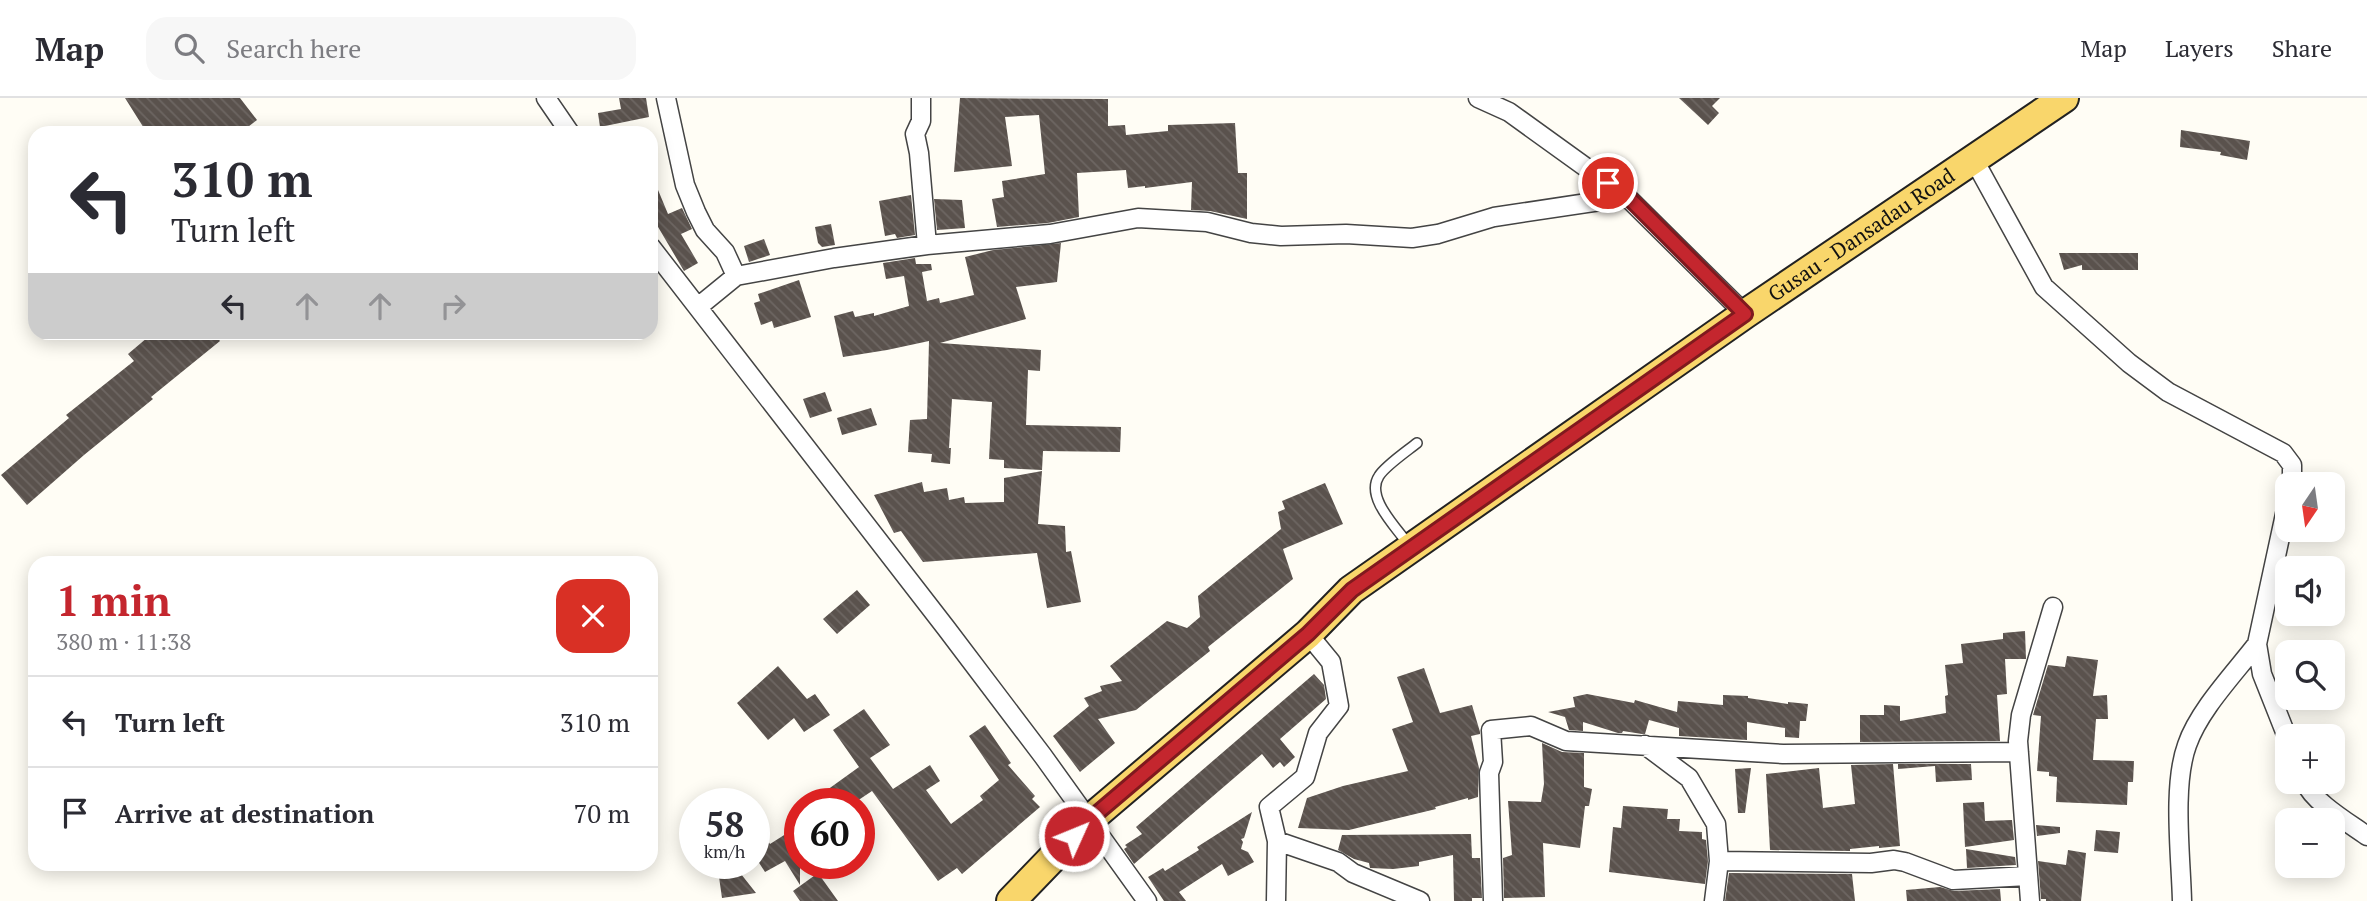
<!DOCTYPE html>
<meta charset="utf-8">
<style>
body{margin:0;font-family:"PT Serif",serif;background:#f7f7f7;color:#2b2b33;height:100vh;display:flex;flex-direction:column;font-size:26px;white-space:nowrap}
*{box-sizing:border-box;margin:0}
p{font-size:23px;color:#7c7c81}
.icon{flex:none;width:38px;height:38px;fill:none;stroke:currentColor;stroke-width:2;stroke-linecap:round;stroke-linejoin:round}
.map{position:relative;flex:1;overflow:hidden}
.sheet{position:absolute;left:28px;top:458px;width:630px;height:315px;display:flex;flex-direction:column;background:#fff;border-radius:21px;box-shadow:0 4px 18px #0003}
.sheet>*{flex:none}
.guide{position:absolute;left:28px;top:28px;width:630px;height:214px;border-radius:21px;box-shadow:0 4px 18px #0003;background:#fff;color:#2b2b33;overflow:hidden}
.needle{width:46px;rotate:193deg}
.tools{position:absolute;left:2275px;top:374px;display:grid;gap:14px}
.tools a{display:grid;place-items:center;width:70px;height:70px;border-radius:14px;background:#fff;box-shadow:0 4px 18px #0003;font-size:35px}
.speed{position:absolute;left:679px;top:690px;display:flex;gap:14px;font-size:35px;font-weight:700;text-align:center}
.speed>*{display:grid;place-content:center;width:91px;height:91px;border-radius:50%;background:#fff;box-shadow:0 4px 18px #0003;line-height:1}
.speed small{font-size:18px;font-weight:400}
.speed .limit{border:10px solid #d22;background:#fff;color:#111}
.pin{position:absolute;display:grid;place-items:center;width:60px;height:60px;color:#fff;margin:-30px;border:4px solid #fff;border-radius:50%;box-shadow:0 2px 7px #0007}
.me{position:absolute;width:77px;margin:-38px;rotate:46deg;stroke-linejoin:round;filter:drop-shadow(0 0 5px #0008)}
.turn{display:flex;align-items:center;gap:24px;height:147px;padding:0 28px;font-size:32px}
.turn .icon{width:91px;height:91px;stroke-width:2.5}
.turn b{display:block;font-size:49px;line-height:60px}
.lanes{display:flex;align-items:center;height:66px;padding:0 28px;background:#0003;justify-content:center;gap:35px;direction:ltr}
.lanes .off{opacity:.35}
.round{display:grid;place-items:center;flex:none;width:74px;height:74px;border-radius:21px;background:#f7f7f7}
.overview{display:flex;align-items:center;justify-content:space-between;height:119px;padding:0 28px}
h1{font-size:42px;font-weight:700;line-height:52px;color:#c4262e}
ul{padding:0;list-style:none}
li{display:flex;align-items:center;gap:21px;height:91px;padding:0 28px;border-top:2px solid #e1e1e2}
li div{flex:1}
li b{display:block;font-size:26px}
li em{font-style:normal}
header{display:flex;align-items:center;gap:42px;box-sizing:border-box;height:98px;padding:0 35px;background:#fff;border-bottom:2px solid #e1e1e2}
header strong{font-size:33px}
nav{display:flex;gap:38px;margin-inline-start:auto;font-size:24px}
.search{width:490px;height:63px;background:#f7f7f7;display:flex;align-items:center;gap:18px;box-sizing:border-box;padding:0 24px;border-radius:21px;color:#7c7c81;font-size:26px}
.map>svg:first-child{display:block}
.building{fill:url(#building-back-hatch)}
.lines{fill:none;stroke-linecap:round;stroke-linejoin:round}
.service-casing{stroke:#444;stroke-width:12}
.minor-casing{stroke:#444;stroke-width:21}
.primary-casing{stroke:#222;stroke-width:32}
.service{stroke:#fff;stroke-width:9}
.minor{stroke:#fff;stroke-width:18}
.primary{stroke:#f9d66b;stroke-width:28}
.route-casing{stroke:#7f191e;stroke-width:18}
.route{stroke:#c4262e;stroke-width:12}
.labels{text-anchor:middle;stroke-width:7;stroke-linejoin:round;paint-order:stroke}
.street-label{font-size:21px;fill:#111;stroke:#fff}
</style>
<header>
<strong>Map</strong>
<div class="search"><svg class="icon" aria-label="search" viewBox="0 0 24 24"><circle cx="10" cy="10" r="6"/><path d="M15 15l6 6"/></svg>Search here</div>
<nav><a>Map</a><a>Layers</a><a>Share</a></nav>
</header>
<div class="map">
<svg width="2367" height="803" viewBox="0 0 2367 803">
<defs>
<pattern id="building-back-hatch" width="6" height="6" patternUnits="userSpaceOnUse" patternTransform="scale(1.75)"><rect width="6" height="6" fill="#5a524d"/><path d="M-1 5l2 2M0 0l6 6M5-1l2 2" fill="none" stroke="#6d6662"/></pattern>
</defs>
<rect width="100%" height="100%" fill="#fffdf5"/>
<path class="building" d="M125 0H240L257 22 240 35H147Z
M619 0H646L649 19 600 29 598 15 621 11Z
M960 0 1108 1V28L1125 27 1126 37 1168 33V27L1235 25 1238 75H1247V121L1210 113 1191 112 1192 84 1145 90V88L1128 90 1126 72 1077 75 1079 119 1048 125 997 129 992 101 1004 99 1002 83 1045 76 1039 17 1005 19 1012 68 954 74Z
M1679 0H1720L1712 8 1719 15 1708 27Z
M2181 32 2250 43 2247 62 2220 57 2221 54 2180 49Z
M651 75 668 116 682 110 692 131 681 136 698 165 684 173 651 117Z
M911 97 915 137 897 140 895 136 885 138 879 103Z
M934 101 962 102 965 130 937 132Z
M831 126 835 147 822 149 818 145 815 129Z
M764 141 770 157 749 164 744 148Z
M1061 145 1057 184 1016 189 1026 221 940 245 1041 252 1040 273 1028 272 1026 327 1121 329 1120 354 1043 353 1042 372 1004 370V362L989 361 992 304 952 301 949 350H951L950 366 931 364 932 356 908 354 910 322 927 321 929 243 887 252 843 259 834 218 853 213 855 219 874 215V218L909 208 904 178 886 181 883 165 915 160 916 166H931L932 172 922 174 927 203 939 200 940 205 974 197 965 159 993 152Z
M2059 155H2138V172H2082V167L2064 172Z
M799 182 811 219 774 230 772 223 761 227 754 205 760 203 758 196Z
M154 234H213L220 243 151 299 153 301 84 357 27 407 1 377 69 320 66 317 134 263 128 256Z
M825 294 832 313 810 320 803 301Z
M871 310 877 327 842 337 837 320Z
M1042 373 1038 426 1065 428 1066 454 1071 453 1081 504 1047 510 1037 455 923 464 901 433 894 435 874 397 922 384 924 394 947 390 949 402 964 399 965 405 1004 404V380Z
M1325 385 1343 426 1283 451 1293 481 1208 549 1210 553 1136 612 1098 621 1115 645 1080 674 1053 638 1089 608 1084 600 1102 593 1100 588 1122 583 1110 568 1167 523 1187 530 1200 519 1198 498 1281 431 1278 414 1285 411 1282 403Z
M857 492 870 507 837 536 823 521Z
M2025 533 2026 561H2005L2007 596 1997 597 2000 643 1860 644V617H1884V607L1900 608V623L1946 615 1945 598 1948 597 1945 567 1963 565 1961 546 2003 541V535Z
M2067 558 2098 562 2093 598 2107 597 2108 621H2096L2093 662 2134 663 2133 684H2128L2127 707 2056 704 2057 679 2049 678V674L2037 673 2041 618 2033 617 2048 567 2065 569Z
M778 568 807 601 815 596 830 617 804 634 794 620 768 642 737 605Z
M1424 570 1440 615 1472 607 1480 634V636L1471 638 1479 670 1478 699 1468 702V700L1435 709 1436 711 1349 732 1298 730 1307 700 1343 688 1408 673 1392 631 1413 624 1397 579Z
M1314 576 1324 587 1326 601 1280 641 1295 659 1284 669 1280 664 1273 670 1262 656 1134 766 1124 751 1127 749 1125 747 1142 736 1136 729Z
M1587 596 1634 605 1635 602 1677 614 1678 603 1723 607V597L1748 598V600L1788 606V604L1808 606 1806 623H1800L1799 640 1785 639V630L1747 624V642L1679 638V630L1649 622 1645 636H1642L1623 633 1622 635H1618L1583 624V633L1569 632 1565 619 1548 614 1575 609 1573 599Z
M864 611 890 647 870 660 893 691 930 667 940 683 926 692 951 726 983 702 980 698 999 682 969 638 985 627 1011 665 1008 667 1035 698 1032 701 1040 709 962 776 957 770 938 783 872 693 854 705H809L859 669 833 632Z
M1542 645 1562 654 1584 655V689L1592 691 1589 708H1585L1580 750 1543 745 1545 799 1504 800 1503 760 1512 757 1508 703 1541 704 1544 686Z
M1893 666 1900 748 1879 750V748L1850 751V753L1770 752 1766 676 1819 670 1823 710 1855 706 1851 667Z
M1898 666H1971L1972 682 1936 684 1935 668 1898 671Z
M1751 670 1745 715H1738L1735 671Z
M1984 704 1985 723 2012 722 2014 742 1965 749 1963 705Z
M1623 708 1668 711 1667 721H1680L1679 733 1702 734V741L1706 742 1708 763 1705 786 1609 774 1613 729 1621 730Z
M1252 714 1244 740 1241 741 1243 744 1241 751 1248 754 1254 764 1228 778 1222 766 1179 794 1186 803H1164L1148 779 1163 770 1165 773 1199 752 1197 749Z
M800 727V787L785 763 765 774 754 757V752L768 743 770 746Z
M2036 727 2060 729V735L2037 738Z
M2096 732 2120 734 2118 755 2094 753Z
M1471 736 1472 760H1480L1482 800H1472V803H1454L1453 757 1419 764V768L1393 771 1370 770 1369 765 1354 761 1338 752 1342 737Z
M1966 751 2015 759 2016 767 1967 770Z
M2068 752 2086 755 2081 803H2046V801H2041L2038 763 2066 767Z
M818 775 838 803H800L793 793Z
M1729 775 1852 776 1855 803H1725Z
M741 776 756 795 722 800 719 779Z
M1940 789 1954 793 2000 791 2001 803H1907L1906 792Z"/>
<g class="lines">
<defs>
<path id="service" d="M1408 446C1396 429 1365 399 1379 378 1385 368 1407 353 1417 345"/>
<path id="minor" d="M546 0 570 35
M666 0 685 87 696 114 705 132 725 154 736 178
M921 0V23L915 36 919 55 927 147
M1478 0 1509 14 1627 99 1745 216
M1973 60 2044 189 2129 265 2168 294 2283 355 2292 367V387
M651 149 946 530 1043 658 1147 803
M698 209 736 178 834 160 927 147 1050 136 1138 120 1207 124 1251 135 1281 138 1346 136 1412 140 1438 136 1494 119 1627 99
M2287 407 2257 546 2262 576 2287 639
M1645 647 1689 680 1716 726 1719 763 1714 803
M2305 684C2313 704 2349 725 2367 738
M1277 743 1338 764 1353 775 1420 803
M1719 763 1871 765 1894 762 1905 764 1953 782 2028 778
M1276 803 1277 743 1269 709 1305 679 1318 635 1339 608 1331 564 1308 536
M1493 803 1489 675 1493 664 1491 632 1531 628 1566 643 1783 656 2019 654
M2030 803 2018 643 2021 617 2053 509
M2182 803C2181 759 2172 688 2187 647 2199 612 2234 576 2257 546"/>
<g id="primary">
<path id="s1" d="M1011 803 1089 722 1308 536 1351 492 1745 216 2064 0"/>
</g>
</defs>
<use href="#service" class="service-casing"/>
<use href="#minor" class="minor-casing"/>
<use href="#primary" class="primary-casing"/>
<use href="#service" class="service"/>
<use href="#minor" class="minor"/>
<use href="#primary" class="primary"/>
</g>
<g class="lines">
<defs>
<path id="route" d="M1074 738 1089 722 1308 536 1352 492 1745 216 1628 99 1608 85"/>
</defs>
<use href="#route" class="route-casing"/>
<use href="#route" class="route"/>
</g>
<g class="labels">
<g class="street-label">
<text dy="7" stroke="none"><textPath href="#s1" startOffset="1083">Gusau - Dansadau Road</textPath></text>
</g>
</g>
</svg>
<div class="tools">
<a><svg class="needle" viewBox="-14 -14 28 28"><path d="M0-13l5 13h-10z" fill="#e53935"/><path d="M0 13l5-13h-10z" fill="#7c7c81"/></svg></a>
<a><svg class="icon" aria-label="sound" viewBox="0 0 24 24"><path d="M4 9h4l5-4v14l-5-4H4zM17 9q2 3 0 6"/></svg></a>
<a><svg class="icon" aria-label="search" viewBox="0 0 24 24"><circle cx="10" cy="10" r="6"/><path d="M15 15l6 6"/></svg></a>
<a>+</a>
<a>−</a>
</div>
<div class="speed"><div>58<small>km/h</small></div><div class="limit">60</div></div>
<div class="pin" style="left:1608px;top:85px;background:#d93025"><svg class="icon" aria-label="arrive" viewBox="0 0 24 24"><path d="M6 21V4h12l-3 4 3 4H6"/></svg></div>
<svg class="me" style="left:1074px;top:738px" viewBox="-20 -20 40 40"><circle r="17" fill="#c4262e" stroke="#fff" stroke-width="3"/><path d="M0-11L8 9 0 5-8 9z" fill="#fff"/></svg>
<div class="guide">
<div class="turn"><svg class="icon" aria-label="left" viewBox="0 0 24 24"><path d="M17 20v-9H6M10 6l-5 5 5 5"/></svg><div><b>310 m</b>Turn left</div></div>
<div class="lanes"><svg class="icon" aria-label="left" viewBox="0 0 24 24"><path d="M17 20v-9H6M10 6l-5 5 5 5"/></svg><svg class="icon off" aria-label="ahead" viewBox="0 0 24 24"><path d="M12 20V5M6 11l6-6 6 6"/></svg><svg class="icon off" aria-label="ahead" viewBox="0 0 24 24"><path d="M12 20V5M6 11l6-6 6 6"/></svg><svg class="icon off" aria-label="right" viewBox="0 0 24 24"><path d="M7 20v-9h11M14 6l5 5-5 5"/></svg></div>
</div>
<section class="sheet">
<div class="overview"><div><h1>1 min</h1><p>380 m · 11:38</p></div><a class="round" style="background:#d93025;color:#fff"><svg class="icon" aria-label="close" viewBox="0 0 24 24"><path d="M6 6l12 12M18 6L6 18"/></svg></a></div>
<ul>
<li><svg class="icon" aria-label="left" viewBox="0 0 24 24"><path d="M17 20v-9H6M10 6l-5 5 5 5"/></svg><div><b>Turn left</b></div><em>310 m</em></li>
<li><svg class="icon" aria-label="arrive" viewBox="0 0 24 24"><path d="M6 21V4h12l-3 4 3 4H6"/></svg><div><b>Arrive at destination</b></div><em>70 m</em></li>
</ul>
</section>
</div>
